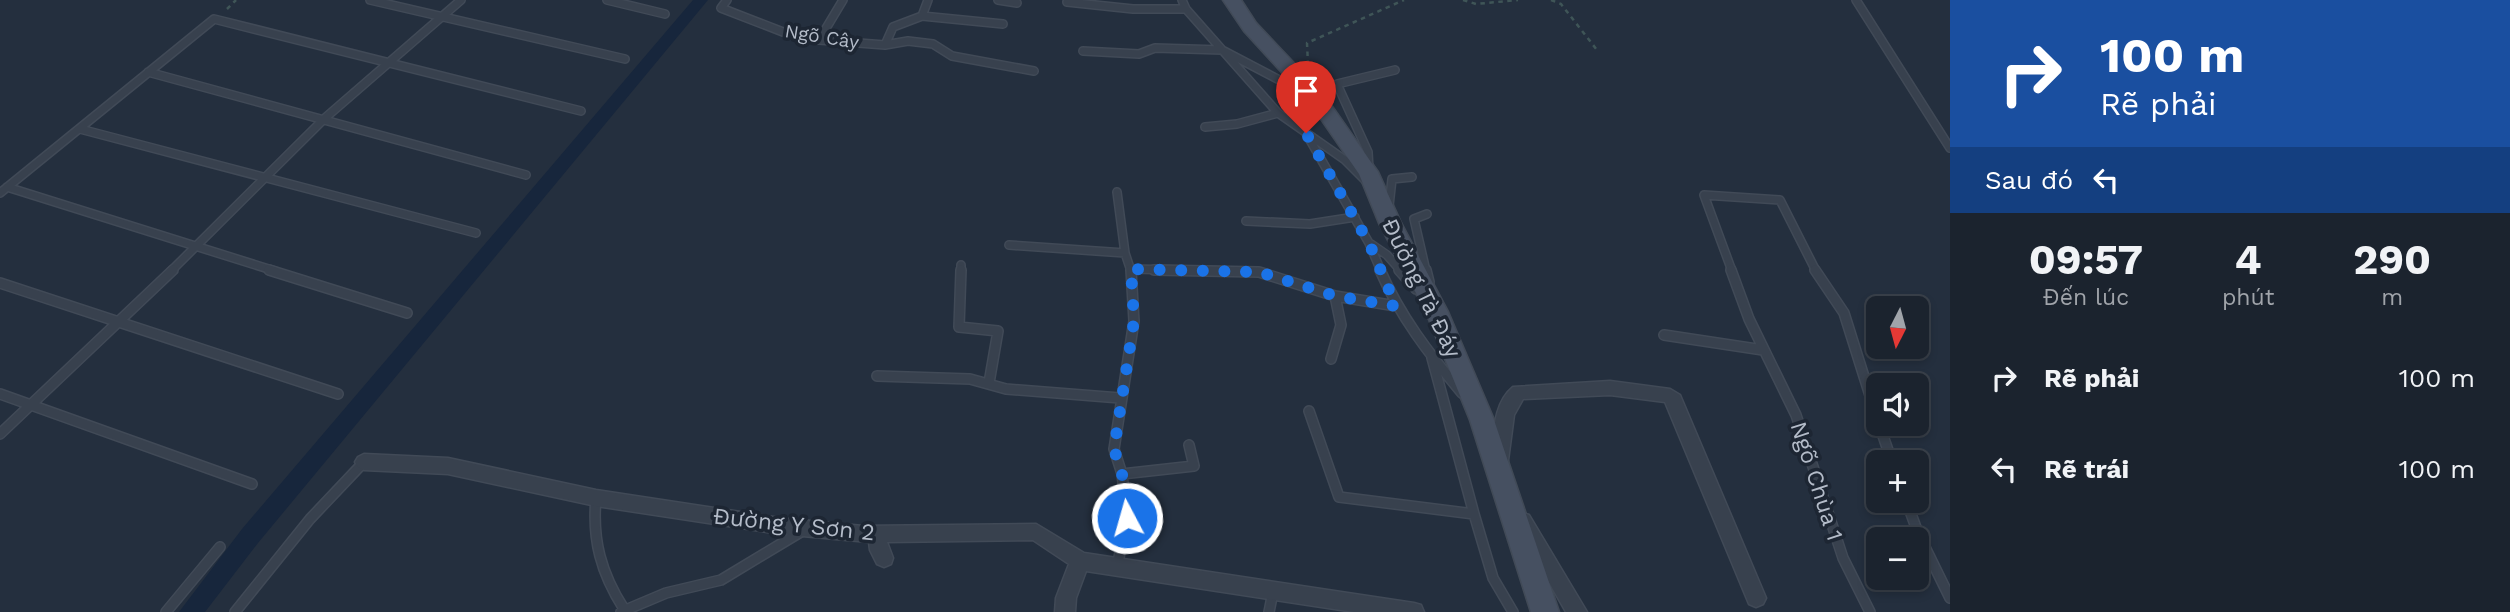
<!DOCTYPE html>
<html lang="vi">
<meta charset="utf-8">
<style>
body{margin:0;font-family:"Work Sans",sans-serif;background:#242b36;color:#f1f3f6;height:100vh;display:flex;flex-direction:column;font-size:26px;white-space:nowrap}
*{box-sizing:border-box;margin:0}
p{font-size:23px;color:#a0a4aa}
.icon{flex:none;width:38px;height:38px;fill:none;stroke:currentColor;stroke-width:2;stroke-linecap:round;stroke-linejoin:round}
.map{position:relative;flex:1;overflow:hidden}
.side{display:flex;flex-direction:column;background:#1b232e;width:560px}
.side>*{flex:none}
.top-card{background:#1a4fa0;color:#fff;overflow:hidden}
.needle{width:46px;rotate:186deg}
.buttons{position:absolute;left:1866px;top:296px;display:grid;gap:14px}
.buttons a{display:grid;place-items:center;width:63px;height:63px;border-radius:10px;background:#1b232e;box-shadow:0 4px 10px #0003,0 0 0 2px #39404a;font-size:35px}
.pin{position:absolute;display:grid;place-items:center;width:60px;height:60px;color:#fff;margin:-72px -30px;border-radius:50% 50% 50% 0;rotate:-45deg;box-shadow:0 0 7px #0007}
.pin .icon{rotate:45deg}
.me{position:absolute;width:77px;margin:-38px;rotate:354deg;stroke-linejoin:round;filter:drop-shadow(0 0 5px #0008)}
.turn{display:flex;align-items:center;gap:24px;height:147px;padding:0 35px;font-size:32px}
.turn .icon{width:91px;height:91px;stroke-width:2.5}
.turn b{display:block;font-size:49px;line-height:60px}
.then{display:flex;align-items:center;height:66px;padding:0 35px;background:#0003;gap:14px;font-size:26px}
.eta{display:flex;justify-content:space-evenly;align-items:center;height:119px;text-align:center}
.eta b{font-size:42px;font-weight:700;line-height:49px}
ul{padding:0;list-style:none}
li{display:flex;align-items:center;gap:21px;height:91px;padding:0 35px}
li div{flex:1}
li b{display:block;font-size:26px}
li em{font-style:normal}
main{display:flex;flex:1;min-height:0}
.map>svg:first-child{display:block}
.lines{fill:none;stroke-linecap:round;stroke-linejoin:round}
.canal{fill:#17263c;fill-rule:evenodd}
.lane-far1-casing{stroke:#414a57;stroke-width:10}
.lane-casing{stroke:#414a57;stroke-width:12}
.street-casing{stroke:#414a57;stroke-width:3}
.secondary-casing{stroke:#414a57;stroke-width:3}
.path{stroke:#3f5557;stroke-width:2.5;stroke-dasharray:4.5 4.5;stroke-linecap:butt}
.lane-far1{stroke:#38414e;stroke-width:7}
.lane{stroke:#38414e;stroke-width:9}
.street{fill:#38414e;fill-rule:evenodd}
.secondary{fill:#465061;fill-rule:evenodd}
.route{stroke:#1a73e8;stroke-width:12;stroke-dasharray:0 21.6}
.labels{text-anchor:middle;stroke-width:7;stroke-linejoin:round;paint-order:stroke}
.far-street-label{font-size:19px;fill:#b4bcc9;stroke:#1d2633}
.street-label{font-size:23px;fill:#b4bcc9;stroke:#1d2633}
</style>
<main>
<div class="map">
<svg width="1950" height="612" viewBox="0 0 1950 612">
<rect width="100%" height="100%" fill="#242f3e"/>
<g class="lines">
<path class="canal" d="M693 0H708L258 543 205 612H179L242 529Z"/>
<defs>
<path id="lane-far1" d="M370 0 625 59
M607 0 665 14
M727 0 721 8 783 32 819 40 885 45
M928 0 922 16 893 27 885 45 908 41 933 44 952 56 1034 71
M998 0 1017 3
M1182 0 1186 9 1278 113 1345 160 1366 181
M1856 0 1950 148
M1067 2 1133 9H1186
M922 16 1003 24
M819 40 843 0
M1083 51 1139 54 1155 48 1222 50 1308 95
M148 72 526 175
M1205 127 1237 124 1278 113
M80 129 476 233
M1306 133 1369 243 1381 271
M1369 169 1368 152 1337 84 1395 70
M7 187 275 271
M1117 192 1125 253 1131 271
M0 193 214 19 581 111
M1389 206 1392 179 1412 177
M1246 221 1310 224 1355 217
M1371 244 1387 255 1401 271
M1009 245 1125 253
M1131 269 1229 271
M171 271 325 118 461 0
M961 271V265
M1426 271 1414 219 1427 214
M1732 271 1704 195 1780 200 1816 271"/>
<path id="lane" d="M269 270 407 313
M961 270 959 327 998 331 989 383
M1154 270 1259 272 1335 296 1396 306
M1380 270C1400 316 1429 354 1462 393
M1399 270 1416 289
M1426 270 1429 282
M1731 270 1749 319 1796 415 1843 558 1870 612
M1815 270 1844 313 1878 421
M0 283 338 394
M1664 335 1763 350
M1432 358 1474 514
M1331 359 1341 325 1335 296
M877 376 970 379 1006 389 1120 398
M0 394 252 484
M1309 411 1339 497 1474 514 1493 578 1513 612
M1879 424 1892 462
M0 434 173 270
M1122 474 1194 466 1189 445
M596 498C592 540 601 573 624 609
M1906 500 1918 533 1950 598
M1117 567 1127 518 1122 474 1114 449 1134 321 1131 270
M166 612 220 547
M235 612 310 519 364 462
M621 612 666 593 721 580 804 530
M1269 612 1273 592"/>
<path id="street" d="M1610 381 1670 389 1680 395 1766 598 1763 604 1756 607 1749 604 1665 402 1610 395 1523 399 1514 415 1507 468 1504 473 1498 476 1492 473 1489 468C1495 442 1490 406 1513 387Z
M364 454 448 458 596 490 780 518 863 526 1036 524 1084 553 1414 603 1421 605 1424 612H1354L1086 571 1076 598 1075 612H1055L1056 598 1069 564 1033 540 887 542 893 558 891 564 884 567 877 564 870 550 869 542 780 534 596 506 448 474 364 470 358 467 355 462 358 457Z
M1523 513 1529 515 1587 612H1566L1514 521 1517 515Z"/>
<path id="secondary" d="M1223 0H1241L1256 23 1324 95 1378 172 1401 223 1448 312 1494 420 1559 612H1531L1470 420 1426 312 1379 223 1359 174 1310 103 1244 31Z"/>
</defs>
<use href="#lane-far1" class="lane-far1-casing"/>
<use href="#lane" class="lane-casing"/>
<use href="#street" class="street-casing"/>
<use href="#secondary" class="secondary-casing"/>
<path class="path" d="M1463 0 1476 4 1518 0
M1551 0 1561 4 1597 50
M227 9 236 0
M1308 65 1307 43 1404 0"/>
<use href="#lane-far1" class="lane-far1"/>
<use href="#lane" class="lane"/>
<use href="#street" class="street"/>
<use href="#secondary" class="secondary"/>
</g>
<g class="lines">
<path class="route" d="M1127 518 1122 474 1114 449 1134 321 1131 269 1259 272 1335 296 1396 306 1369 243 1306 133"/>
</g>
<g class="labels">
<g class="far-street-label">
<text transform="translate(822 36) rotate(9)" y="7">Ngõ Cây</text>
</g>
<g class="street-label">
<text transform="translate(1422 288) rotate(64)" y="8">Đường Tà Đáy</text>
<text transform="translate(1817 481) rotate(72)" y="8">Ngõ Chùa 1</text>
<text transform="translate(794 524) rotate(6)" y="8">Đường Y Sơn 2</text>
</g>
</g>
</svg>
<div class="buttons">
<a><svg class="needle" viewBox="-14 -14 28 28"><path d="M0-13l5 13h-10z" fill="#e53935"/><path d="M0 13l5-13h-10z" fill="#a0a4aa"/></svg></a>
<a><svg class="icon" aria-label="sound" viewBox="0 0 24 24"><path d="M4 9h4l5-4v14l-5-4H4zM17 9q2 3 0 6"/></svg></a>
<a>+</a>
<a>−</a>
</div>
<div class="pin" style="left:1306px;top:133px;background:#d93025"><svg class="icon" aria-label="arrive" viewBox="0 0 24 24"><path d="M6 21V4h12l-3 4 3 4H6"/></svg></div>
<svg class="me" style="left:1127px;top:518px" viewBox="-20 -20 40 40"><circle r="17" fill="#1a73e8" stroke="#fff" stroke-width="3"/><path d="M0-11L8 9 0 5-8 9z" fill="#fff"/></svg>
</div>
<section class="side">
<div class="top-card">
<div class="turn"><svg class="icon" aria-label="right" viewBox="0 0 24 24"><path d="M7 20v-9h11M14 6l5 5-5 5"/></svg><div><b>100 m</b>Rẽ phải</div></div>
<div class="then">Sau đó<svg class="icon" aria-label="left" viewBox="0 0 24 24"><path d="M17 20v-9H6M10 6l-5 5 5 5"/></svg></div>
</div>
<div class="eta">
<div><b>09:57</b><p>Đến lúc</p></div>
<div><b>4</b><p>phút</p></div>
<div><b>290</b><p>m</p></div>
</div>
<ul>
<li><svg class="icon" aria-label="right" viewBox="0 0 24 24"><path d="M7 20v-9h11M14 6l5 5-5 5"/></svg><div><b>Rẽ phải</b></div><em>100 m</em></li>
<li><svg class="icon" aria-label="left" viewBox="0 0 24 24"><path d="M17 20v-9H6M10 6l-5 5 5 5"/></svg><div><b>Rẽ trái</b></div><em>100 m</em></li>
</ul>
</section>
</main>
